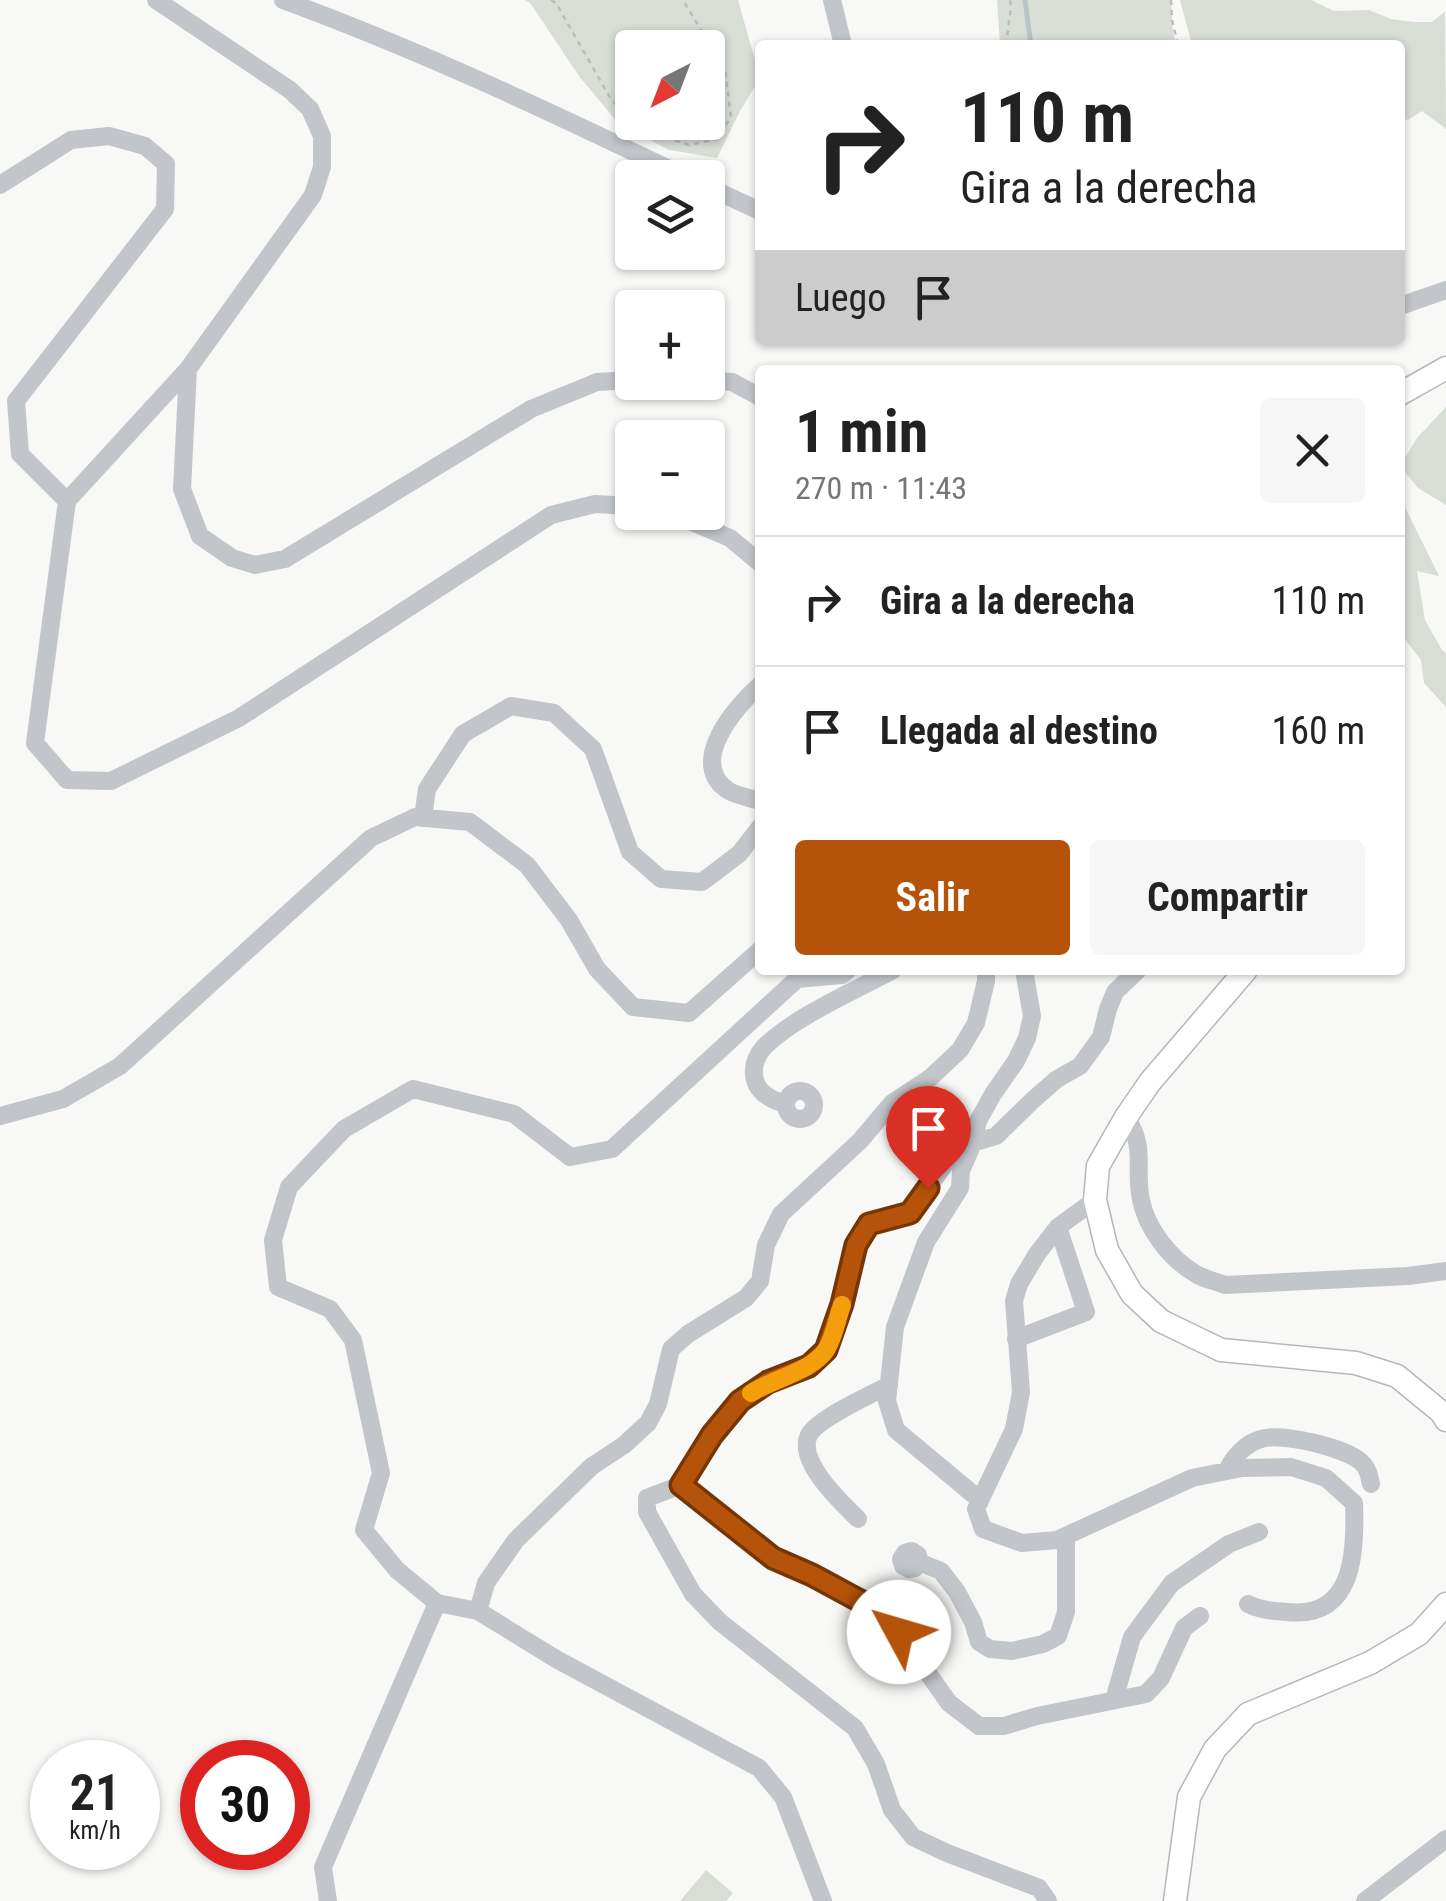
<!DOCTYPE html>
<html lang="es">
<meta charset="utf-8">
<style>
body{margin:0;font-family:"Roboto Condensed",sans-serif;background:#f6f6f6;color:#222;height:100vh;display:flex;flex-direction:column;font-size:38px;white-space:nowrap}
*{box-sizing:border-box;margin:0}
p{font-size:32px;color:#767676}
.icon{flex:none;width:55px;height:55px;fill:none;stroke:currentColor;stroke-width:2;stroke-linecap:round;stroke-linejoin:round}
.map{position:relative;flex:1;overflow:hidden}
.details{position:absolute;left:755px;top:365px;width:650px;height:610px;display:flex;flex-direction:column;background:#fff;border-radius:10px;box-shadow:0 2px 8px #0004}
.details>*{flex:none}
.top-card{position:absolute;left:755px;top:40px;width:650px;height:305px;border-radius:10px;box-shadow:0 2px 8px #0004;background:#fff;color:#222;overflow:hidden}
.needle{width:65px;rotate:222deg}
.buttons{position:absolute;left:615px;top:30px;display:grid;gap:20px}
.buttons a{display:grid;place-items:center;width:110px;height:110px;border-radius:10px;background:#fff;box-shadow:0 2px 8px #0004;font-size:50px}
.speed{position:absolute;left:30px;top:1740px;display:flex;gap:20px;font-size:50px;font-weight:700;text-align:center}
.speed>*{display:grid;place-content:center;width:130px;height:130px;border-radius:50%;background:#fff;box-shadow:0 2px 8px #0004;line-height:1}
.speed small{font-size:25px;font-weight:400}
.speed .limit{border:15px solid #d22;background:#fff;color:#111}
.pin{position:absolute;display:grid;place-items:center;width:85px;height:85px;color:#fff;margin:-102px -42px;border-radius:50% 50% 50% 0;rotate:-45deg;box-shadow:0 0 10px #0007}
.pin .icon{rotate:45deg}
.me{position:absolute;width:110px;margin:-55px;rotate:309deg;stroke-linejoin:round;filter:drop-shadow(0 0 8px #0008)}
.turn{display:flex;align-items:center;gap:35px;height:210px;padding:0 40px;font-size:45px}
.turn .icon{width:130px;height:130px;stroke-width:2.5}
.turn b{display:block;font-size:70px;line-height:85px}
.then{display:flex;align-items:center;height:95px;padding:0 40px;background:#0003;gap:20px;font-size:38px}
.round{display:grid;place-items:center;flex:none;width:105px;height:105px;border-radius:10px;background:#f6f6f6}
.overview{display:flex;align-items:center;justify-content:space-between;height:170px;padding:0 40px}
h1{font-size:60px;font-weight:700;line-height:75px}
.action{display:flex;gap:20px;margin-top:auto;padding:20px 40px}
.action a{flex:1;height:115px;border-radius:10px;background:#b45309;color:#fff;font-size:40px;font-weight:700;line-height:115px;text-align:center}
.action a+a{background:#f6f6f6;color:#222}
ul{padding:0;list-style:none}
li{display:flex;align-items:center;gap:30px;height:130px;padding:0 40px;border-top:2px solid #e0e0e0}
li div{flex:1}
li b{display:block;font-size:38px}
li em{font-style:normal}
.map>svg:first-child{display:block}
.green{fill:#d8ddd6;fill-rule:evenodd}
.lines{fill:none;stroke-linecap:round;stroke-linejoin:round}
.stream{stroke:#bac3c8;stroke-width:5}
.major-casing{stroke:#b4b7bb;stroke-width:25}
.path{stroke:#babdbf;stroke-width:2.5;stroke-dasharray:5 5;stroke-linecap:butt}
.minor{stroke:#c2c5c9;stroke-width:18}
.major{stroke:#fff;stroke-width:22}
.route-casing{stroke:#753606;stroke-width:25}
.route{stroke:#b45309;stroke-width:18}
.slow{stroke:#f59e0b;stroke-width:18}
</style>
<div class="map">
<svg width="1446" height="1901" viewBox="0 0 1446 1901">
<rect width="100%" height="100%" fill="#f8f8f6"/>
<path class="green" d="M525 0H738L760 78 740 111 717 158 669 150 618 123 579 76 531 4ZM632 48H708V122H632Z
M997 0H1171L1173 33 1177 45H1000Z
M1180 0H1311L1334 11 1369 10 1391 19 1414 22H1432L1445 12 1446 129 1422 111 1408 120 1400 118V45H1192Z
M1446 407V505L1418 488 1400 466 1417 438Z
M1400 497 1439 576 1417 571 1425 620 1442 650 1446 653V707L1424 683 1421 660 1400 633Z
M706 1870 733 1893 726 1901H680Z"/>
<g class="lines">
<path class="stream" d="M1025 0 1031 45"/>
<defs>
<path id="major" d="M1400 394 1446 368
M1246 970 1150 1082 1126 1117 1098 1166 1095 1200 1107 1250 1132 1294 1161 1321 1221 1350 1356 1363 1397 1376 1441 1412 1446 1420
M1175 1901 1189 1797 1215 1749 1248 1714 1370 1663 1419 1634 1446 1604"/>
</defs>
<use href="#major" class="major-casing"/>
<path class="path" d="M551 0 556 3 612 101 632 117
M1171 0 1172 20 1178 45
M1006 45 1011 6 1010 0
M640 122 654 133 689 145 717 139 731 117 725 70 683 0"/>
<path class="minor" d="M156 0 290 90 310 109 322 136V167L313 195 188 369 67 501 35 743 67 780 111 781 239 718 551 515 595 504 632 506
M283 0C422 51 555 114 688 178
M832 0 843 45
M0 185 71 140 109 136 145 146 166 164 165 209 16 401 20 454 67 501
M708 187 760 211
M1400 306 1446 290
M188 369 182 489 200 536 232 558 255 565 285 559 531 409 597 382 632 380
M708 380 732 382 760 397
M668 512 730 538 760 563
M760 685C735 707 686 764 729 791 738 796 751 798 760 801
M423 818 427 789 463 734 511 706 554 713 593 749 630 852 661 879 702 882 739 854 760 827
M786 1105a14 14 0 1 1 28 0a14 14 0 1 1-28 0Z
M786 1104C771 1100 756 1093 754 1075 753 1065 757 1055 764 1047 796 1016 854 991 893 970
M0 1116 63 1099 120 1066 371 838 415 817 470 822 527 865 569 920 597 969 633 1007 689 1013 760 950
M1126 1117C1147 1148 1134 1167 1141 1200 1147 1229 1170 1259 1196 1274 1204 1279 1215 1281 1225 1285L1408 1276 1446 1271
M1095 1200 1058 1227 1037 1254 1019 1284 1014 1301 1021 1392 1014 1429 976 1509 983 1529 1022 1543 1057 1540 1192 1478 1242 1468 1291 1467 1326 1478 1354 1503C1356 1553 1354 1619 1287 1612 1273 1611 1260 1610 1248 1604
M1016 1339 1086 1312 1058 1227
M1227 1471C1233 1457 1246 1443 1261 1439 1282 1432 1346 1448 1361 1462 1368 1468 1369 1475 1371 1484
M681 1485 773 1558 812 1575 862 1601 899 1632 949 1703 979 1726H1004L1037 1716 1146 1694 1161 1678 1184 1628 1200 1616
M980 1500 896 1430 887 1401 895 1327 926 1242 960 1188 961 1171 973 1143 978 1121 993 1094 1016 1061 1027 1038 1032 1016 1024 970
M858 1519C842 1503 796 1461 809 1435 818 1418 871 1395 889 1385
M919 1562 915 1568 909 1569 903 1566 901 1559 905 1553 912 1551 918 1555 919 1562 941 1571 957 1592 973 1622 979 1642 990 1649 1012 1651 1043 1644 1058 1636 1066 1612V1536
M478 1611 486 1583 516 1540 592 1466 624 1445 648 1423 658 1404 671 1349 688 1334 746 1298 760 1281 766 1245 781 1214 860 1141 892 1103 930 1078 960 1050 976 1023 986 981V970
M1114 1700 1132 1637 1172 1583 1229 1544 1259 1532
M328 1901 323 1867 437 1603
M823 1901 783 1797 759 1768 556 1659 478 1611 437 1603 397 1570 364 1530 381 1473 353 1340 330 1309 278 1287 273 1240 289 1187 344 1129 413 1089 514 1114 570 1157 612 1149 797 979 842 975 848 970
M1048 1901 1039 1888 947 1853 913 1837 892 1810 876 1764 855 1728 720 1622 693 1594 647 1512V1498L681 1485 712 1435 739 1401 768 1382 809 1366 827 1350 842 1304 856 1245 869 1224 909 1213 946 1163 973 1143 996 1136 1034 1099 1057 1079 1080 1066 1101 1037 1108 1009 1115 992 1138 970
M1365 1901 1446 1839"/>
<use href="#major" class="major"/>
</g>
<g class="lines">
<defs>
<path id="route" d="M899 1632 862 1602 812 1575 773 1558 681 1485 712 1435 740 1401 768 1382 809 1366 826 1350 842 1304 856 1245 869 1224 910 1213 928 1188"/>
</defs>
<use href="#route" class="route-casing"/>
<use href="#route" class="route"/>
<path class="slow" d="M751 1393C773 1379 812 1371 826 1350 834 1338 837 1319 842 1305"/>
</g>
</svg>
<div class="buttons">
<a><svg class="needle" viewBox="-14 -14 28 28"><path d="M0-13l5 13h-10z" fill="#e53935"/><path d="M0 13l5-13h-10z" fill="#767676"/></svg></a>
<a><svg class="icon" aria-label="layers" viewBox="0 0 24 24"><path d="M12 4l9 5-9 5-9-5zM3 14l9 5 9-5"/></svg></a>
<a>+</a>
<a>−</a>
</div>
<div class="speed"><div>21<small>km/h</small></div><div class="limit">30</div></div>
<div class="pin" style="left:928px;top:1188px;background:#d93025"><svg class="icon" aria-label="arrive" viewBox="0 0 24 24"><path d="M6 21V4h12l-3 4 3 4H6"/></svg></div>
<svg class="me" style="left:899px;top:1632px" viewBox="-20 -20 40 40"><circle r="19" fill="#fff"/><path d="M0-13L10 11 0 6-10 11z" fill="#b45309"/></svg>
<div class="top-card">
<div class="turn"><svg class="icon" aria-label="right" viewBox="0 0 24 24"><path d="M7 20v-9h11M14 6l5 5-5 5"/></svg><div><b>110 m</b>Gira a la derecha</div></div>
<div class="then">Luego<svg class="icon" aria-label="arrive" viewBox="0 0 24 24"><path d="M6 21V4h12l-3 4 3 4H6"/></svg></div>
</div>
<section class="details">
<div class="overview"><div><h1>1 min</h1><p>270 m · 11:43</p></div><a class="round"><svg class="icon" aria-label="close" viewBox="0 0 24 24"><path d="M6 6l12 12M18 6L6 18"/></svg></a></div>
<ul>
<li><svg class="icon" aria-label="right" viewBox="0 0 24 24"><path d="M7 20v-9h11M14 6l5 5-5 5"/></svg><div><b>Gira a la derecha</b></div><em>110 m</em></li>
<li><svg class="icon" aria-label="arrive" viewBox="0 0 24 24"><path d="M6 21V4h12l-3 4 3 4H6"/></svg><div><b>Llegada al destino</b></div><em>160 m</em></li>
</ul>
<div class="action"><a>Salir</a><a>Compartir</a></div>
</section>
</div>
